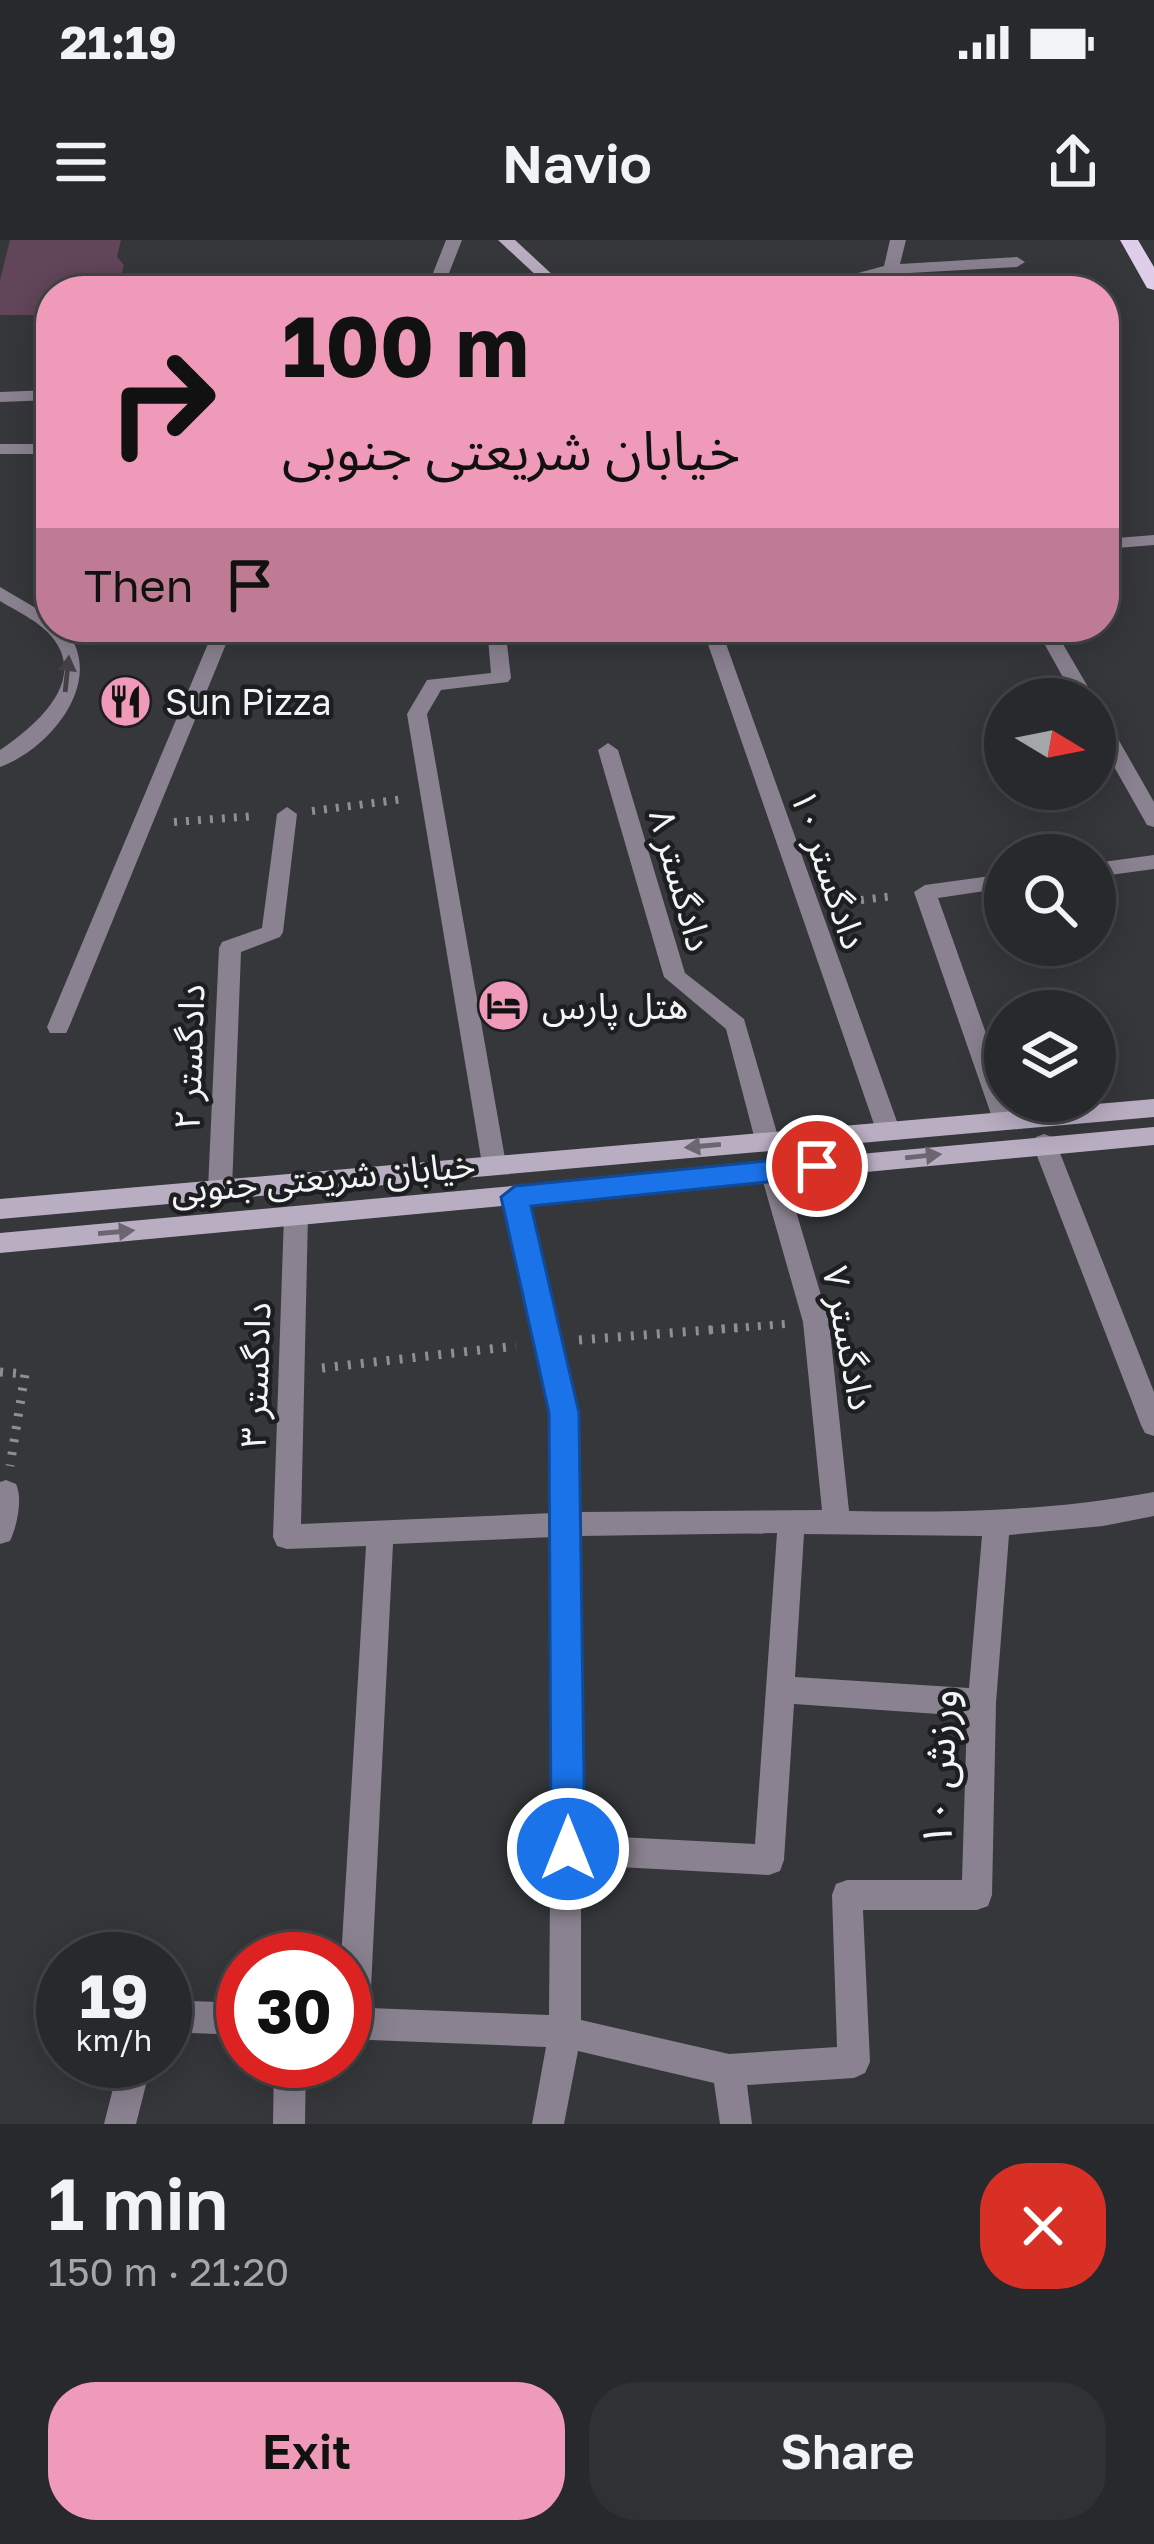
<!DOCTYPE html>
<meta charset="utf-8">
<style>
body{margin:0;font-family:"Golos Text","Noto Sans Arabic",sans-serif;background:#303134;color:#f1f3f6;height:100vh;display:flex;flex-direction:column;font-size:45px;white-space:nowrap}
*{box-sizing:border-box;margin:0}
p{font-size:39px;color:#a5a6a9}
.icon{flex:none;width:66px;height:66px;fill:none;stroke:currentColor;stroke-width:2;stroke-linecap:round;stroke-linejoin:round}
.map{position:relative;height:1884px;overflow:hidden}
.side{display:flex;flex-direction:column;background:#28292c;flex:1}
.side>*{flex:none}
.top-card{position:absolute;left:36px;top:36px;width:1083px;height:366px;border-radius:48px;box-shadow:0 6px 30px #0003,0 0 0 3px #444548;background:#ef9ab8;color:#111;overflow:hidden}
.needle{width:78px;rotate:100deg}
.fabs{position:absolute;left:984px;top:438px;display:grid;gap:24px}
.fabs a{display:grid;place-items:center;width:132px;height:132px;border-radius:50%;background:#28292c;box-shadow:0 6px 30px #0003,0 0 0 3px #444548;font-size:60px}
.speed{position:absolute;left:36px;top:1692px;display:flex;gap:24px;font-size:60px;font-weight:700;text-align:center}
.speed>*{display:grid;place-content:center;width:156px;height:156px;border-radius:50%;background:#28292c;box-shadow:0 6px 30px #0003,0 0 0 3px #444548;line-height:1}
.speed small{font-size:30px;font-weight:400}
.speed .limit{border:18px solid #d22;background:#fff;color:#111}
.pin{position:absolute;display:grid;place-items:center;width:102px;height:102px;color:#fff;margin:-51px;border:6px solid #fff;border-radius:50%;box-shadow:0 3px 12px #0007}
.me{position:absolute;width:132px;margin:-66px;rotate:0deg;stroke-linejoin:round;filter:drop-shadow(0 0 9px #0008)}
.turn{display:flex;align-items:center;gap:42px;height:252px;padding:0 48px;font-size:54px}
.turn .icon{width:156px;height:156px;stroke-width:2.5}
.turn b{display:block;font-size:84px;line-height:102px}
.then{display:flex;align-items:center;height:114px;padding:0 48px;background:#0003;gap:24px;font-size:45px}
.round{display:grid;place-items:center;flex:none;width:126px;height:126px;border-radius:48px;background:#303134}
.overview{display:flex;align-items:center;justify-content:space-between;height:204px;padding:0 48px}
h1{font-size:72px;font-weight:600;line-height:90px}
.primary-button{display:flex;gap:24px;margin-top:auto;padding:24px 48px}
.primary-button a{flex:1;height:138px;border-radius:48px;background:#ef9ab8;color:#111;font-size:48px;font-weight:600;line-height:138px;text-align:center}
.primary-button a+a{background:#303134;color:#f1f3f6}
.status{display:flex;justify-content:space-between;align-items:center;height:84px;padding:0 60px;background:#28292c;direction:ltr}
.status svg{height:33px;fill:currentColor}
header{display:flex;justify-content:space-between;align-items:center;height:156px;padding:0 48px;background:#28292c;font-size:54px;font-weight:600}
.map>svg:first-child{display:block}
.building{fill:#614559}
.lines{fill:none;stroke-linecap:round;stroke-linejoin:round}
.path-far1{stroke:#8d8f91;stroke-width:8;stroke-dasharray:3 9;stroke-linecap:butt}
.path{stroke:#8d8f91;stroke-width:9;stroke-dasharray:3 10;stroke-linecap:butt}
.lane{fill:#8a8290;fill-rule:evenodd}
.street{fill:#8a8290;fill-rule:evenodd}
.secondary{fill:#b9adc2;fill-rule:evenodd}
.primary{fill:#decee9;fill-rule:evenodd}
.oneway{fill:#434147}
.oneway2{fill:#6b6670}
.route{fill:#1a73e8;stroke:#114b97;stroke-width:3}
.labels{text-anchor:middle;stroke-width:9;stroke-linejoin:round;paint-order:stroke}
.poi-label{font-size:36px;fill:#f3f4f5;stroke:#1d1e1f;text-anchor:start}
.street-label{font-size:36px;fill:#f3f4f5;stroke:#1d1e1f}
.near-street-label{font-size:42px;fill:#f3f4f5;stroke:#1d1e1f}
</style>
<div class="status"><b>21:19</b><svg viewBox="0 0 49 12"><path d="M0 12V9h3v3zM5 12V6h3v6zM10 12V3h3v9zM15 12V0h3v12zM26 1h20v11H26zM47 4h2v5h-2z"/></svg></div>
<header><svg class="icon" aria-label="menu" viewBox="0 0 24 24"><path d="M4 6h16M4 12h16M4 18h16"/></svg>Navio<svg class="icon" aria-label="share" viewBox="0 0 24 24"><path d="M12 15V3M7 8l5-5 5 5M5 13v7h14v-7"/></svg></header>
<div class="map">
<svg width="1154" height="1884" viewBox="0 0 1154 1884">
<rect width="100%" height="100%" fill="#35373a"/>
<path class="building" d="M10 0H121L117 17 124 25 117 51H51V75H0V40Z"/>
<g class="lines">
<path class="path-far1" d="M312 571 404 559
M174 582 255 576
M837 663 894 656
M710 1090 785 1084"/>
<path class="path" d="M579 1100 748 1087
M322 1128 516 1106
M0 1132 25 1134 10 1226"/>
<path class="lane" d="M0 204H51V214H0Z
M0 347 51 377V387H63C109 437 52 508 0 527V510C32 488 86 445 55 401 43 383 18 372 0 361Z"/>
<path class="street" d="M446 0H462L442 51H426Z
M890 0H906L900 24 1017 17 1025 22 1017 27 891 34 819 51H791L884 26Z
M51 150V160L0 162V152Z
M1154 295V305L1104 309V299Z
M215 387H233L69 787 66 793H50L47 787Z
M487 387H505L511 438 508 442 441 450 427 474 506 924 502 931H486L482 924 407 474 427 440 491 433Z
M702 387H720L900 890 896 896 888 899 876 890Z
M1035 387H1053L1095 459H1075Z
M1095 470 1105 476 1154 562V587L1147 585 1095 493Z
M608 503 618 510 685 733 744 779 779 900 775 906 767 909 755 900 726 789 664 737 598 510Z
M287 567 297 574 283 692 280 697 241 712 232 949 229 956H211L208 949 219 708 222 702 262 688 277 574Z
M1154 615V629L1095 637V623Z
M1005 634V648L938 658 1005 847V861H1010L1017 880 1005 889 993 880 914 652 925 645Z
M1044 894 1052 897 1056 903 1154 1152V1196L1145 1193 1141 1185 1032 903 1036 897Z
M772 922 780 924 784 931 829 1082 849 1271C953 1273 1053 1271 1154 1252V1276L1103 1286 1009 1295 996 1463 992 1655 988 1666 977 1670H863L870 1822 865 1833 854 1838 747 1845 752 1884H720L714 1843 578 1811 564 1884H532L546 1807 345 1799V1719H341L366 1306 287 1309 277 1306 273 1297 284 975 287 968H305L308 975 301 1284 553 1273 551 1173 503 957 506 950H524L527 957 577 1173 580 1272 822 1270 803 1082 760 931 764 924ZM777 1293 755 1604 581 1595 580 1296ZM804 1294 982 1296 969 1448 795 1437ZM553 1297 549 1775 370 1768 393 1304ZM794 1464 967 1476 962 1640H847L836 1644 832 1655 837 1807 729 1814 581 1780V1625L769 1635 780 1631 784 1620Z
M6 1240 16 1244C23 1259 17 1286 10 1301L0 1304V1242Z
M165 1760 243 1763V1795L165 1792Z
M120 1821H152L136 1884H104Z
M274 1821H306L305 1884H273Z"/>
<path class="secondary" d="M498 0H515L570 51H553Z
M1154 859V877L0 979V959Z
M1154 887V905L0 1013V993Z"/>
<path class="primary" d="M1120 0H1138L1154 27V50L1147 48Z"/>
</g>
<defs><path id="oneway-solid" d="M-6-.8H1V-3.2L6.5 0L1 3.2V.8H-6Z" transform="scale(3)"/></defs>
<use class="oneway" href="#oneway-solid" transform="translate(67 434) rotate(-84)"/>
<g class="oneway2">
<use href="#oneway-solid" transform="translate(703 906) rotate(175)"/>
<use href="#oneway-solid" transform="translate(923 916) rotate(-6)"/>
<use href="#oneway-solid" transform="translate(116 992) rotate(-5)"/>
</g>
<path class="route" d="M817 916 830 926 817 937 531 966 579 1173 585 1609 580 1621 568 1626 556 1621 551 1609 549 1173 501 957 515 946Z"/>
<defs>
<symbol id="restaurant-disc" viewBox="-11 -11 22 22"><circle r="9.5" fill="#ef9ab8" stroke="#1d1e1f"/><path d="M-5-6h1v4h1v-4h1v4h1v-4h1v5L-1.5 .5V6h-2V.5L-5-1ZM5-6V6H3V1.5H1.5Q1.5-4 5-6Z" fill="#111"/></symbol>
<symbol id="hotel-disc" viewBox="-11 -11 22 22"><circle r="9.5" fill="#ef9ab8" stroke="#1d1e1f"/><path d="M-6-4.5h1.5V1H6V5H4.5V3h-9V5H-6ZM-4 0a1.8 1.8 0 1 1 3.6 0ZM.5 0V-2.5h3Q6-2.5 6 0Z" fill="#111"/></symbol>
</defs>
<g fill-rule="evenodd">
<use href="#restaurant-disc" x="96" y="432" width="59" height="59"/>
<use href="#hotel-disc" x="474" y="736" width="59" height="59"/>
</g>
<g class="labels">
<g class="poi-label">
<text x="165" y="475">Sun Pizza</text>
<text x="542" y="779">هتل پارس</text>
</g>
<g class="street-label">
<text transform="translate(829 629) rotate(71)" y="13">دادگستر ۱۰</text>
<text transform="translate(681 640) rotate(74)" y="13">دادگستر ۸</text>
<text transform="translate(189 817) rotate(-88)" y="13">دادگستر ۲</text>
<text transform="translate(323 937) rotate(-5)" y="13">خیابان شریعتی جنوبی</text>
<text transform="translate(849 1098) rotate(79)" y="13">دادگستر ۷</text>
<text transform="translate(255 1135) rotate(-88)" y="13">دادگستر ۳</text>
</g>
<g class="near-street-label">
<text transform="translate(939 1528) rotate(-88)" y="15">ورزش ۱۰</text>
</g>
</g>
</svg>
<div class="fabs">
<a><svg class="needle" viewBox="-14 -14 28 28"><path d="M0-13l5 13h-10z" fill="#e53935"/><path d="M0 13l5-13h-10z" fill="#a5a6a9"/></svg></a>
<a><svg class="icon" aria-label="search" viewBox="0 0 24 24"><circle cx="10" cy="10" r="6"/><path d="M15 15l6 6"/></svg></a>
<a><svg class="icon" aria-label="layers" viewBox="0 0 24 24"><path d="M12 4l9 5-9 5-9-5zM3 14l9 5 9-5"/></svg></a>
</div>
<div class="speed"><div>19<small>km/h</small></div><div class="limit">30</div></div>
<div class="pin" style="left:817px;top:926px;background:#d93025"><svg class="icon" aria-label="arrive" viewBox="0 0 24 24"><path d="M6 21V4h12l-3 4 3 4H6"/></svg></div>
<svg class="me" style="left:568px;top:1609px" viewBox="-20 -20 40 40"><circle r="17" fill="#1a73e8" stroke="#fff" stroke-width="3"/><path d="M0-11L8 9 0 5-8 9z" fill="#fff"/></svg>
<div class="top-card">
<div class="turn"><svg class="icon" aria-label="right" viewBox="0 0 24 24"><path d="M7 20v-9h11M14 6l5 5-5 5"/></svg><div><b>100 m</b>خیابان شریعتی جنوبی</div></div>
<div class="then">Then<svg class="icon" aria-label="arrive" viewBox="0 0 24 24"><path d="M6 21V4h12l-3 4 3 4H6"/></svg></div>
</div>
</div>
<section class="side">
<div class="overview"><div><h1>1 min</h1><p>150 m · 21:20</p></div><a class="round" style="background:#d93025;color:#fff"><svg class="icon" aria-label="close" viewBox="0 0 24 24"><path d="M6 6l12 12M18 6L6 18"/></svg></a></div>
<div class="primary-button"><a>Exit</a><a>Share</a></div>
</section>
